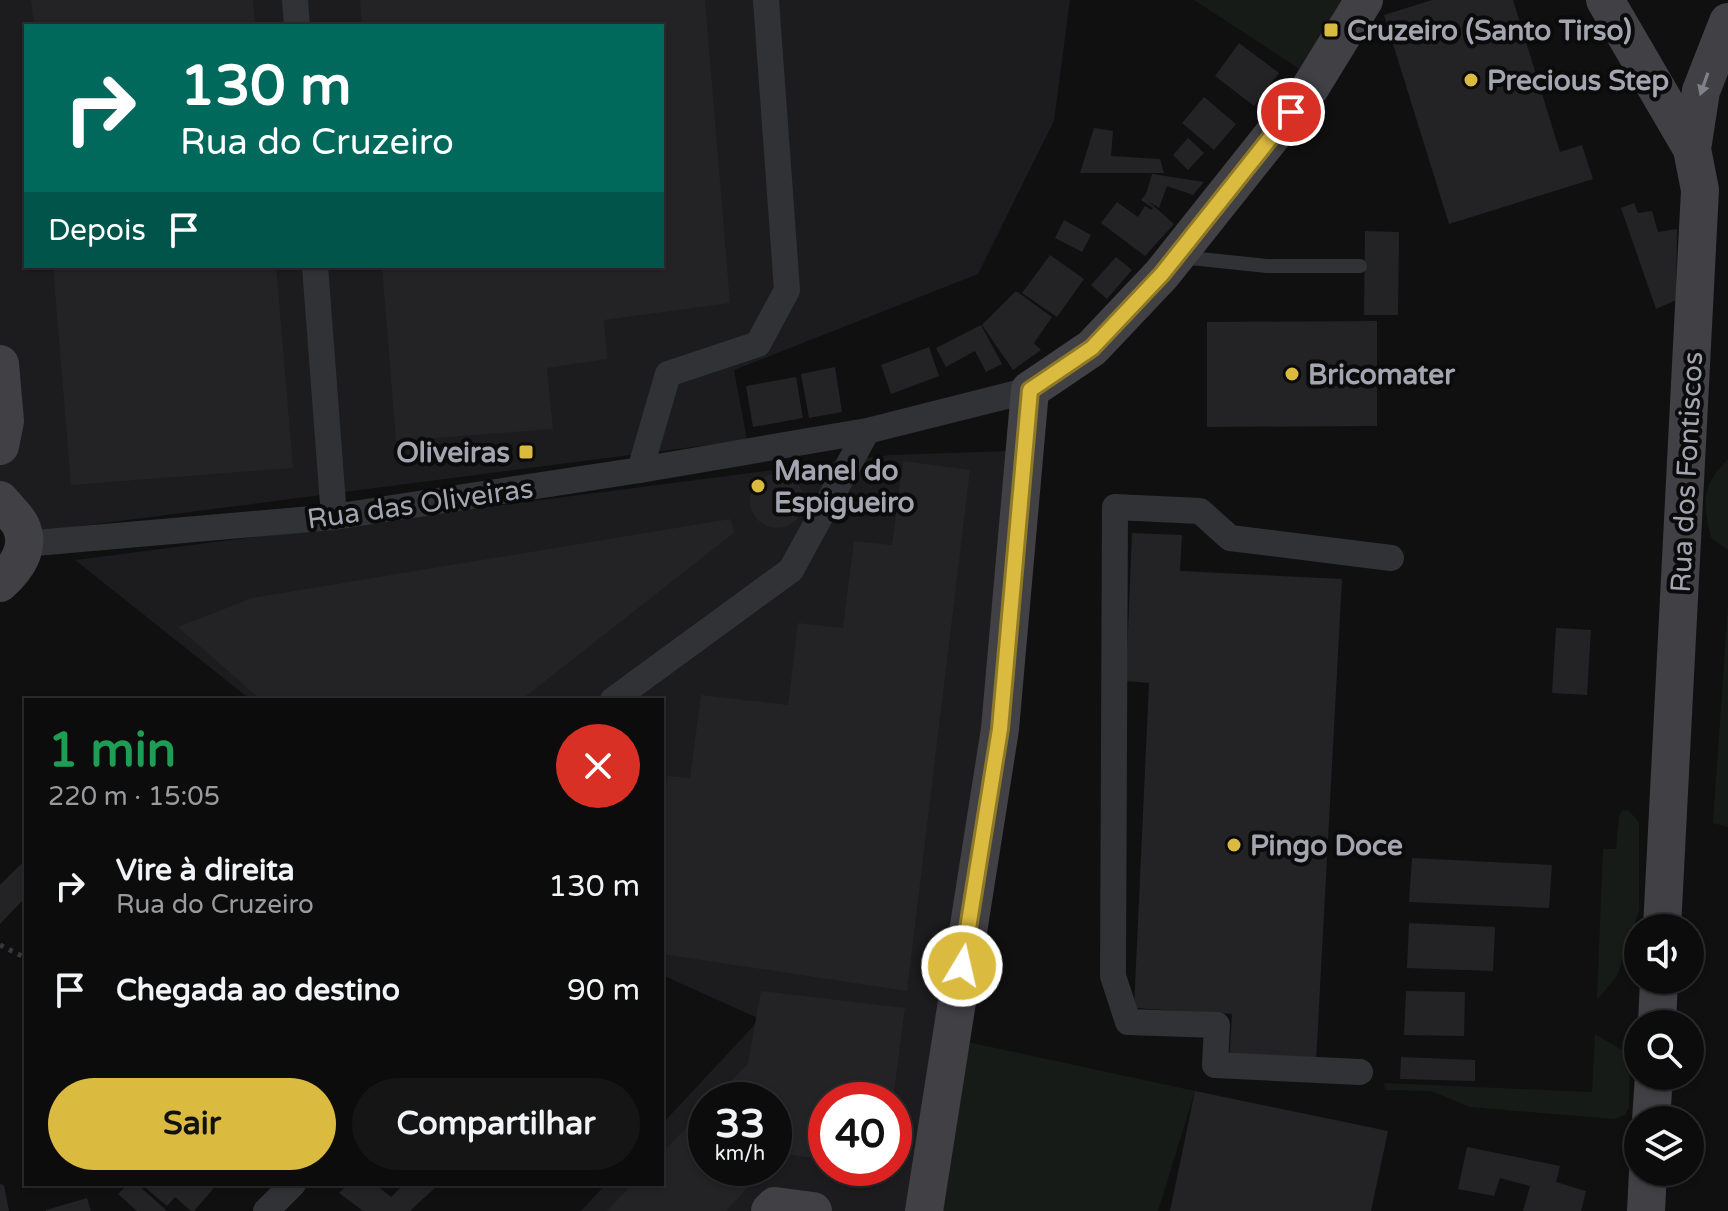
<!DOCTYPE html>
<html lang="pt">
<meta charset="utf-8">
<style>
body{margin:0;font-family:"Varela Round",sans-serif;background:#151516;color:#f1f3f6;height:100vh;display:flex;flex-direction:column;font-size:30px;white-space:nowrap}
*{box-sizing:border-box;margin:0}
p{font-size:26px;color:#9a9b9d}
.icon{flex:none;width:44px;height:44px;fill:none;stroke:currentColor;stroke-width:2;stroke-linecap:round;stroke-linejoin:round}
.map{position:relative;flex:1;overflow:hidden}
.sheet{position:absolute;left:24px;top:698px;width:640px;height:488px;display:flex;flex-direction:column;background:#0c0c0d;border-radius:0px;box-shadow:0 2px 6px #0004,0 0 0 2px #2c2c2e}
.sheet>*{flex:none}
.banner{position:absolute;left:24px;top:24px;width:640px;height:244px;border-radius:0px;box-shadow:0 2px 6px #0004,0 0 0 2px #2c2c2e;background:#00695c;color:#fff;overflow:hidden}
.controls{position:absolute;left:1624px;top:914px;display:grid;gap:16px}
.controls a{display:grid;place-items:center;width:80px;height:80px;border-radius:50%;background:#0c0c0d;box-shadow:0 2px 6px #0004,0 0 0 2px #2c2c2e;font-size:40px}
.speed{position:absolute;left:688px;top:1082px;display:flex;gap:16px;font-size:40px;font-weight:700;text-align:center}
.speed>*{display:grid;place-content:center;width:104px;height:104px;border-radius:50%;background:#0c0c0d;box-shadow:0 2px 6px #0004,0 0 0 2px #2c2c2e;line-height:1}
.speed small{font-size:20px;font-weight:400}
.speed .limit{border:12px solid #d22;background:#fff;color:#111}
.pin{position:absolute;display:grid;place-items:center;width:68px;height:68px;color:#fff;margin:-34px;border:4px solid #fff;border-radius:50%;box-shadow:0 2px 8px #0007}
.me{position:absolute;width:88px;margin:-44px;rotate:9deg;stroke-linejoin:round;filter:drop-shadow(0 0 6px #0008)}
.turn{display:flex;align-items:center;gap:28px;height:168px;padding:0 24px;font-size:36px}
.turn .icon{width:104px;height:104px;stroke-width:2.5}
.turn b{display:block;font-size:56px;line-height:68px}
.then{display:flex;align-items:center;height:76px;padding:0 24px;background:#0003;gap:16px;font-size:30px}
.round{display:grid;place-items:center;flex:none;width:84px;height:84px;border-radius:42px;background:#151516}
.headline{display:flex;align-items:center;justify-content:space-between;height:136px;padding:0 24px}
h1{font-size:48px;font-weight:700;line-height:60px;color:#1e9e55}
.primary-button{display:flex;gap:16px;margin-top:auto;padding:16px 24px}
.primary-button a{flex:1;height:92px;border-radius:48px;background:#daba3f;color:#111;font-size:32px;font-weight:700;line-height:92px;text-align:center}
.primary-button a+a{background:#151516;color:#f1f3f6}
ul{padding:0;list-style:none}
li{display:flex;align-items:center;gap:24px;height:104px;padding:0 24px}
li div{flex:1}
li b{display:block;font-size:30px}
li em{font-style:normal}
.map>svg:first-child{display:block}
.built{fill:#1c1c1e;fill-rule:evenodd}
.green{fill:#171b18}
.building{fill:#232325}
.lines{fill:none;stroke-linecap:round;stroke-linejoin:round}
.path{stroke:#38383c;stroke-width:5;stroke-dasharray:4 6;stroke-linecap:butt}
.lane{stroke:#313236;stroke-width:14}
.street{stroke:#313236;stroke-width:26}
.secondary{stroke:#404045;stroke-width:38}
.oneway{fill:#80828b}
.route-casing{stroke:#8e7929;stroke-width:20}
.route{stroke:#daba3f;stroke-width:14}
.poi-dot{fill:#daba3f;stroke:#0b0b0c;stroke-width:3}
.labels{text-anchor:middle;stroke-width:8;stroke-linejoin:round;paint-order:stroke}
.poi-label{font-size:28px;font-weight:bold;fill:#a3a5b0;stroke:#0b0b0c;text-anchor:start}
.street-label{font-size:28px;fill:#a3a5b0;stroke:#0b0b0c}
</style>
<div class="map">
<svg width="1728" height="1211" viewBox="0 0 1728 1211">
<rect width="100%" height="100%" fill="#101011"/>
<path class="built" d="M0 0H1070L1054 121 978 274 734 370 747 440 58 529H0ZM26 26H662V266H26Z
M1039 450 940 1211H581L606 1184H662V1124L760 1019 662 975V700H251L75 560 890 455ZM706 1100H774V1168H706ZM826 1100H894V1168H826Z"/>
<path class="green" d="M1194 0H1345L1304 72Z
M1728 459V550L1711 538C1703 502 1700 488 1728 459Z
M1728 606V827L1713 823Z
M1628 810 1639 822V911L1617 976 1597 1000 1603 849H1616L1619 816 1622 811Z
M1595 1034 1630 1055 1629 1108 1625 1115 1614 1119 1470 1107 1431 1091 1385 1090 1384 1083 1592 1092Z
M963 1041 1195 1091 1158 1211H940Z"/>
<path class="building" d="M31 0H253L255 26H34Z
M360 0H705L730 303 604 320 607 359 547 368 553 429 396 441 382 266H662V26H362Z
M1432 0H1513L1560 152 1582 145 1593 179 1449 224 1384 15Z
M1239 43 1279 73 1254 106 1215 76Z
M1204 97 1236 124 1214 150 1182 123Z
M1094 128 1113 131 1111 156 1160 159 1164 173H1080Z
M1188 138 1204 153 1188 170 1173 155Z
M1152 174 1204 182 1193 195 1167 186 1159 208 1148 201 1174 224 1145 256 1101 223 1117 202 1138 217 1145 206 1151 210 1153 208 1141 200 1146 194Z
M1634 203 1638 213 1652 211 1658 232 1677 229 1676 300 1656 309 1621 208Z
M1064 220 1091 235 1082 252 1055 238Z
M1365 231 1399 232 1398 315H1364Z
M1050 255 1084 279 1057 317 1022 293Z
M1116 257 1132 270 1107 299 1091 285Z
M53 266H276L293 468 71 485Z
M1016 291 1052 317 1034 343 1041 350 1013 370 982 325Z
M1377 321V426L1207 427V322Z
M981 325 1002 364 986 372 975 351 946 367 936 348Z
M929 347 939 376 891 394 881 365Z
M835 367 842 412 809 418 801 374Z
M796 377 803 418 753 427 746 386Z
M903 461 970 470 907 991 662 954V820L667 776 690 778 701 695 788 705 798 623 843 628 854 541 892 545Z
M750 501a27 27 0 1 1 54 0a27 27 0 1 1-54 0Z
M730 519 735 532 521 700H261L178 627 252 598Z
M1132 533 1182 535 1180 571 1342 579 1316 1063 1229 1061 1232 1014 1134 1008 1149 683 1126 681Z
M1556 628 1591 630 1587 695 1552 693Z
M1412 858 1552 865 1549 908 1409 902Z
M21 864 26 869V897L0 924V885Z
M1409 923 1495 927 1493 971 1407 968Z
M761 991 905 1008 893 1100H826V1160L780 1153 774 1160V1100H713L748 1063Z
M1406 991 1465 992 1464 1036 1404 1035Z
M1401 1057 1475 1060V1081L1400 1079Z
M1195 1091 1388 1131 1371 1211H1170Z
M706 1107V1168H766L726 1211H607L632 1184H662V1153Z
M1467 1147 1560 1166 1556 1182 1586 1191 1581 1211H1523L1530 1186 1500 1178 1494 1196 1458 1189Z
M0 1184 4 1185 9 1211H0Z
M128 1184H137L167 1211H137L118 1194Z
M141 1184H210L214 1188 194 1211H191L175 1197 167 1206Z
M348 1184H375L391 1197 404 1184H439L410 1211H363L339 1193Z
M87 1198 91 1211H46V1210Z"/>
<g class="lines">
<path class="path" d="M0 945 26 958"/>
<path class="lane" d="M1181 257 1267 266H1360"/>
<path class="street" d="M295 0 297 26
M315 266 334 517
M640 470 668 374 758 344 787 290 766 0
M24 544 334 517 640 470 867 431 1030 390
M613 700 791 570 867 431
M1360 1072 1215 1065 1217 1025 1128 1022 1113 976 1115 507 1200 511 1230 538 1391 558
M266 1211 293 1184"/>
<path class="secondary" d="M1605 0 1692 149
M0 364 5 421 0 446
M0 500C6 508 17 517 21 526 31 549 16 568 0 583
M1662 928 1700 190 1692 149 1701 91 1728 22
M1657 1024 1659 980
M1651 1120 1654 1076
M770 1211 775 1206 813 1211
M924 1211 1000 729 1030 390 1092 348 1162 274 1310 88 1364 0
M1646 1211 1648 1172"/>
</g>
<defs><path id="oneway-solid" d="M-6-.8H1V-3.2L6.5 0L1 3.2V.8H-6Z" transform="scale(2)"/></defs>
<use class="oneway" href="#oneway-solid" transform="translate(1704 84) rotate(109)"/>
<g class="lines">
<defs>
<path id="route" d="M962 966 1000 729 1030 390 1092 348 1162 274 1291 112"/>
</defs>
<use href="#route" class="route-casing"/>
<use href="#route" class="route"/>
</g>
<g class="poi-dot">
<rect x="1323" y="22" width="16" height="16" rx="4"/>
<circle cx="1471" cy="80" r="8"/>
<circle cx="1292" cy="374" r="8"/>
<rect x="518" y="444" width="16" height="16" rx="4"/>
<circle cx="758" cy="486" r="8"/>
<circle cx="1234" cy="845" r="8"/>
</g>
<g class="labels">
<g class="poi-label">
<text x="1347" y="40">Cruzeiro (Santo Tirso)</text>
<text x="1487" y="90">Precious Step</text>
<text x="1308" y="384">Bricomater</text>
<text x="510" y="462" text-anchor="end">Oliveiras</text>
<text x="774" y="480">Manel do<tspan x="774" dy="32">Espigueiro</tspan></text>
<text x="1250" y="855">Pingo Doce</text>
</g>
<g class="street-label">
<text transform="translate(1686 472) rotate(-87)" y="10">Rua dos Fontiscos</text>
<text transform="translate(420 503) rotate(-8)" y="10">Rua das Oliveiras</text>
</g>
</g>
</svg>
<div class="controls">
<a><svg class="icon" aria-label="sound" viewBox="0 0 24 24"><path d="M4 9h4l5-4v14l-5-4H4zM17 9q2 3 0 6"/></svg></a>
<a><svg class="icon" aria-label="search" viewBox="0 0 24 24"><circle cx="10" cy="10" r="6"/><path d="M15 15l6 6"/></svg></a>
<a><svg class="icon" aria-label="layers" viewBox="0 0 24 24"><path d="M12 4l9 5-9 5-9-5zM3 14l9 5 9-5"/></svg></a>
</div>
<div class="speed"><div>33<small>km/h</small></div><div class="limit">40</div></div>
<div class="pin" style="left:1291px;top:112px;background:#d93025"><svg class="icon" aria-label="arrive" viewBox="0 0 24 24"><path d="M6 21V4h12l-3 4 3 4H6"/></svg></div>
<svg class="me" style="left:962px;top:966px" viewBox="-20 -20 40 40"><circle r="17" fill="#daba3f" stroke="#fff" stroke-width="3"/><path d="M0-11L8 9 0 5-8 9z" fill="#fff"/></svg>
<div class="banner">
<div class="turn"><svg class="icon" aria-label="right" viewBox="0 0 24 24"><path d="M7 20v-9h11M14 6l5 5-5 5"/></svg><div><b>130 m</b>Rua do Cruzeiro</div></div>
<div class="then">Depois<svg class="icon" aria-label="arrive" viewBox="0 0 24 24"><path d="M6 21V4h12l-3 4 3 4H6"/></svg></div>
</div>
<section class="sheet">
<div class="headline"><div><h1>1 min</h1><p>220 m · 15:05</p></div><a class="round" style="background:#d93025;color:#fff"><svg class="icon" aria-label="close" viewBox="0 0 24 24"><path d="M6 6l12 12M18 6L6 18"/></svg></a></div>
<ul>
<li><svg class="icon" aria-label="right" viewBox="0 0 24 24"><path d="M7 20v-9h11M14 6l5 5-5 5"/></svg><div><b>Vire à direita</b><p>Rua do Cruzeiro</p></div><em>130 m</em></li>
<li><svg class="icon" aria-label="arrive" viewBox="0 0 24 24"><path d="M6 21V4h12l-3 4 3 4H6"/></svg><div><b>Chegada ao destino</b></div><em>90 m</em></li>
</ul>
<div class="primary-button"><a>Sair</a><a>Compartilhar</a></div>
</section>
</div>
